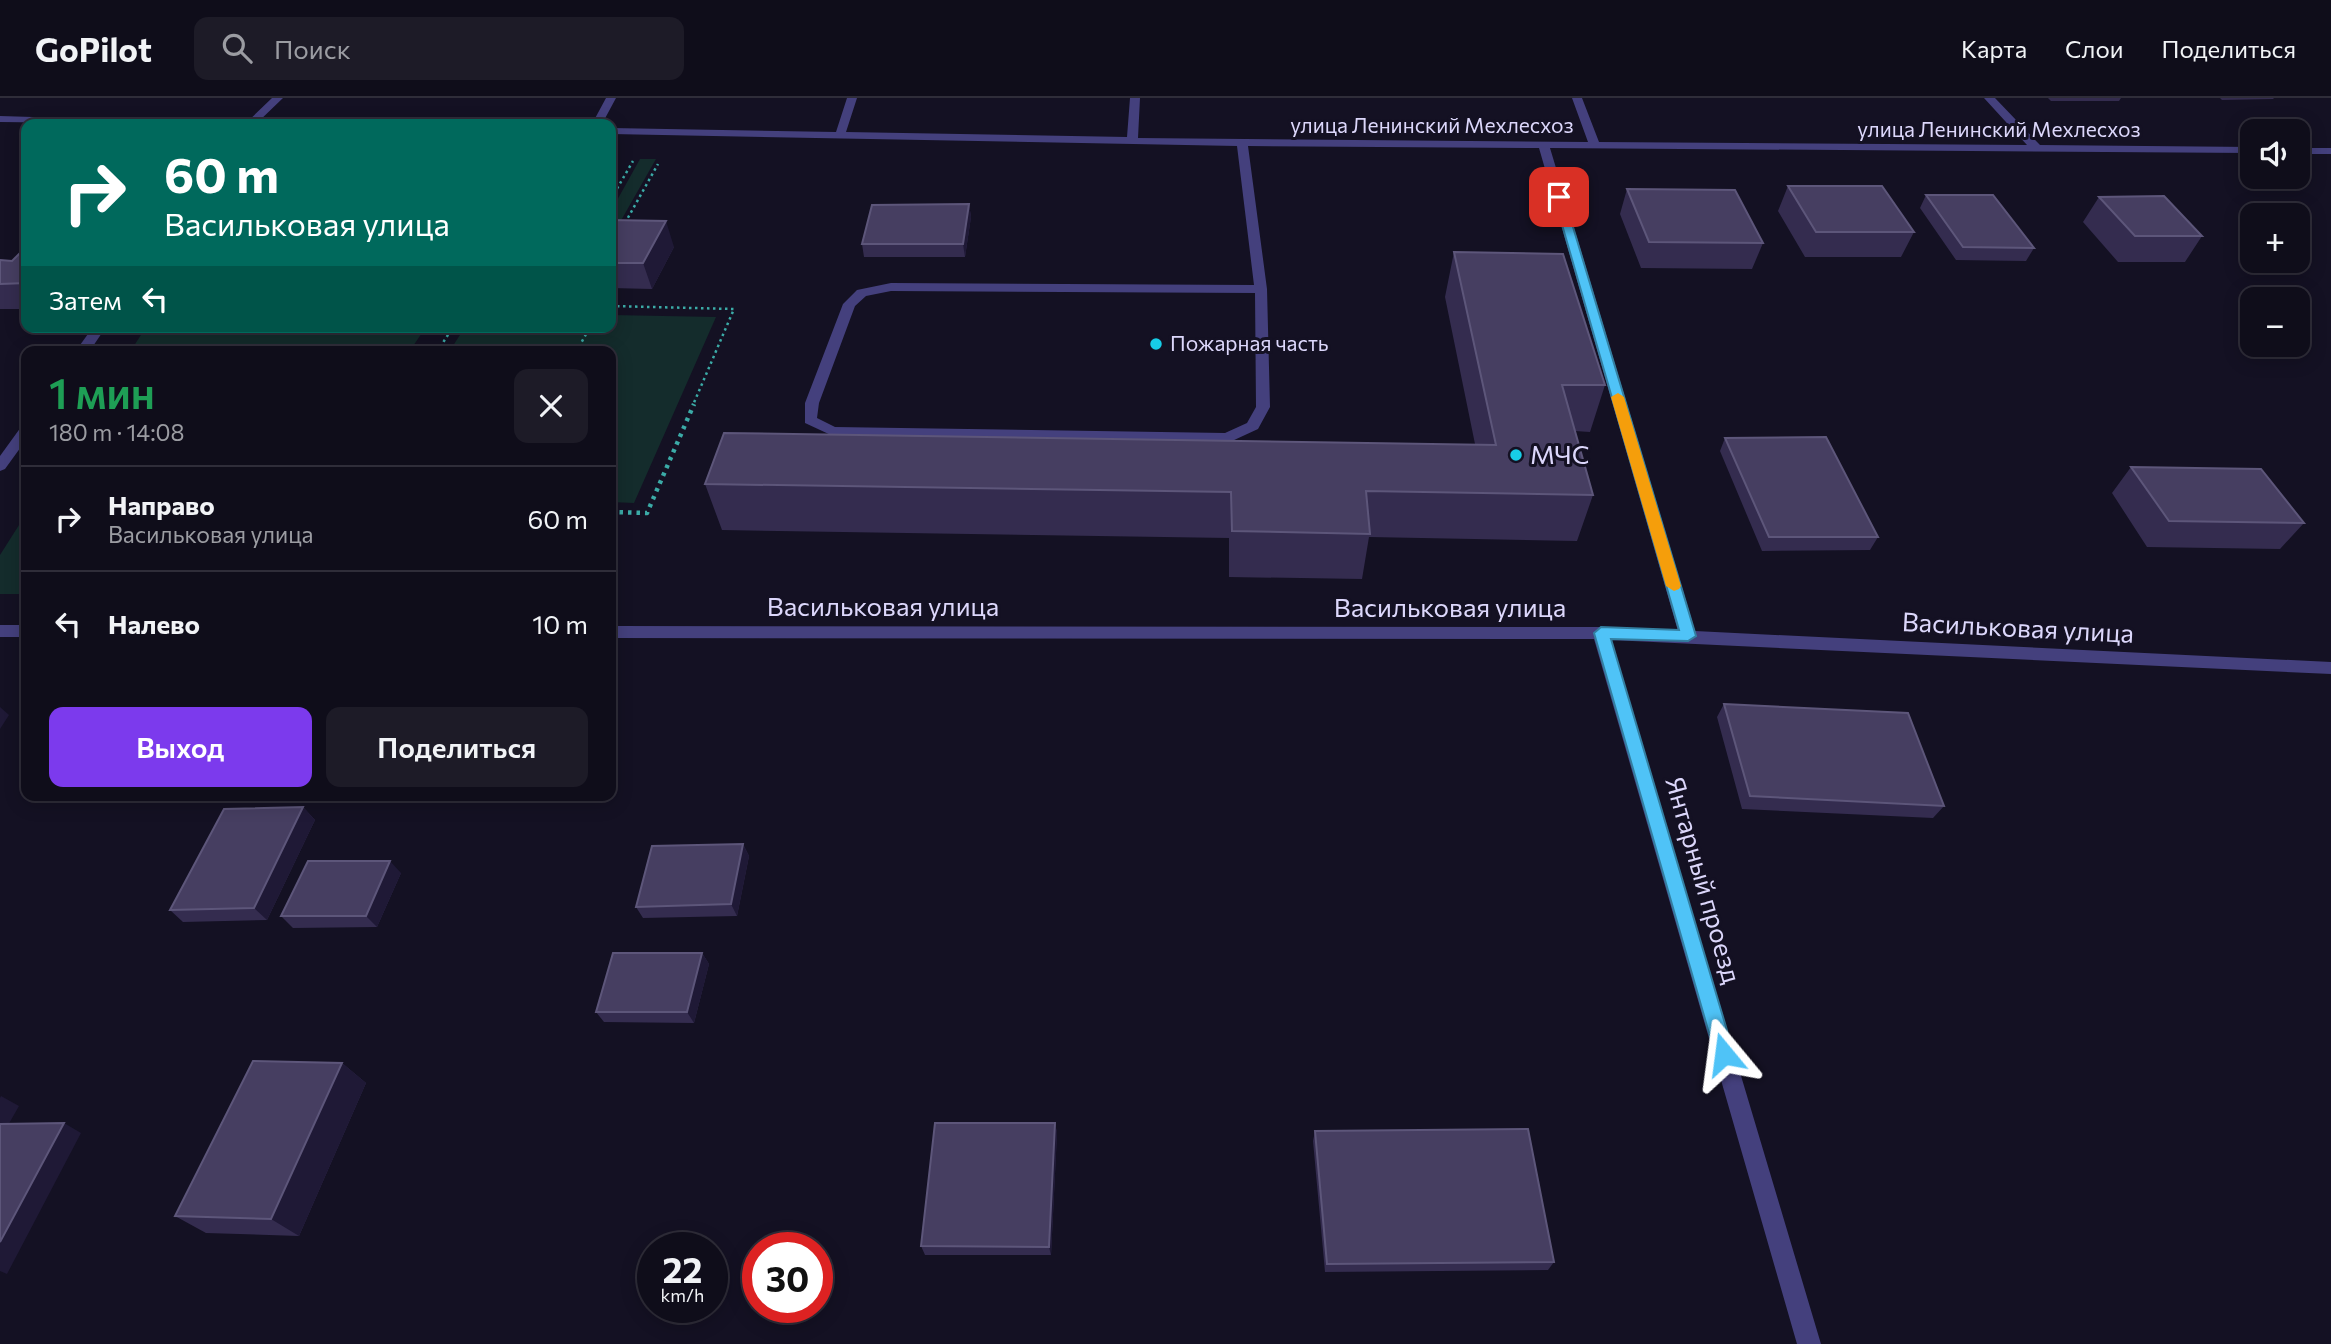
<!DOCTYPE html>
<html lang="ru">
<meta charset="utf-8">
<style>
body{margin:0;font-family:Commissioner,sans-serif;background:#1d1b27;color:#f1f3f6;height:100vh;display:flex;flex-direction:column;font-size:26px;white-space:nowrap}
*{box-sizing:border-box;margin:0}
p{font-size:23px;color:#9b9ca2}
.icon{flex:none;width:38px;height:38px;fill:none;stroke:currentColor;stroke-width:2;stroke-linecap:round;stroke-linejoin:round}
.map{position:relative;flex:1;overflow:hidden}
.drawer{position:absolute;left:21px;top:248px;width:595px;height:455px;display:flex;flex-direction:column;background:#0f0d1a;border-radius:14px;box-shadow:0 4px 18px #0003,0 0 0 2px #2f2d39}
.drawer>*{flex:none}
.top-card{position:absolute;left:21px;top:21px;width:595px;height:214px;border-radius:14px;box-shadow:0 4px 18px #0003,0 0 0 2px #2f2d39;background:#00695c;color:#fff;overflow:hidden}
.controls{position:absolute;left:2240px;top:21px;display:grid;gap:14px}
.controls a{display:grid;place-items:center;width:70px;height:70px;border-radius:14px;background:#0f0d1a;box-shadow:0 4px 18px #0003,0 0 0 2px #2f2d39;font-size:35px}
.speed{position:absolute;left:637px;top:1134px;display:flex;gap:14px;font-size:35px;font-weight:700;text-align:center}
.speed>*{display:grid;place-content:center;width:91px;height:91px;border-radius:50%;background:#0f0d1a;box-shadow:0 4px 18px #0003,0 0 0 2px #2f2d39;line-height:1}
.speed small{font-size:18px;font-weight:400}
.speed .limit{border:10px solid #d22;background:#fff;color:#111}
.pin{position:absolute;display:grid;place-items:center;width:60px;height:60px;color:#fff;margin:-30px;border-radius:14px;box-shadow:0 4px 10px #0006}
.me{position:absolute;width:77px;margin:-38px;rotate:344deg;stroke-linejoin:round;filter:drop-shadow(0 0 5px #0008)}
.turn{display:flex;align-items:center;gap:24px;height:147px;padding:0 28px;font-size:32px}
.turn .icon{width:91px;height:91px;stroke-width:2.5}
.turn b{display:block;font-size:49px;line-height:60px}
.then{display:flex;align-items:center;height:66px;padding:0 28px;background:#0003;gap:14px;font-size:26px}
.round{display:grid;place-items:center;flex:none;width:74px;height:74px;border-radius:14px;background:#1d1b27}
.summary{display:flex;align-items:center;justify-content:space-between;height:119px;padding:0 28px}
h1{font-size:42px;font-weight:600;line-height:52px;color:#1e9e55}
.action{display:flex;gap:14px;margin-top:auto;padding:14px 28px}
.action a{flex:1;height:80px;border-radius:14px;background:#7c3aed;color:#fff;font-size:28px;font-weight:600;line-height:80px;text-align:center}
.action a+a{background:#1d1b27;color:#f1f3f6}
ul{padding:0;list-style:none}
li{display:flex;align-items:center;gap:21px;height:105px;padding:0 28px;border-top:2px solid #2f2d39}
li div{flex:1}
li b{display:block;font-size:26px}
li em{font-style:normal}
header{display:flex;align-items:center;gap:42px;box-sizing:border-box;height:98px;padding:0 35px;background:#0f0d1a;border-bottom:2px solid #2f2d39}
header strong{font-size:33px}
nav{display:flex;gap:38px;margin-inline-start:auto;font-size:24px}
.search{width:490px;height:63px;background:#1d1b27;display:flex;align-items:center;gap:18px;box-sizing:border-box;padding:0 24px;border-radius:14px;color:#9b9ca2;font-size:26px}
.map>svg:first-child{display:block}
.green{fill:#142c2c}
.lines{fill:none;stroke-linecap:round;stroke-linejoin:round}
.path-far1{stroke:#3baba7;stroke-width:2.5;stroke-dasharray:2.5 3.5;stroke-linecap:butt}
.path{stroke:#3baba7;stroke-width:4.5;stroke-dasharray:3.5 5;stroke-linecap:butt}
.minor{fill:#44407d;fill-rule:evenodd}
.wall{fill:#342c4f}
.shaded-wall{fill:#1f1936}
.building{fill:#463e61;stroke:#5d567a;stroke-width:2}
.route{fill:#4fc3f7;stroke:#337fa1;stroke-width:2}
.slow{fill:#f59e0b}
.poi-dot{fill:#17cde7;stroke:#141123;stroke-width:2.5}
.labels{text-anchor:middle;stroke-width:6;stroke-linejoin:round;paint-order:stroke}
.far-street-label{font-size:21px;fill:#dcd7fb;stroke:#141123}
.far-poi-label{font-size:21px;fill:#dcd7fb;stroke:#141123;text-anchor:start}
.poi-label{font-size:26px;fill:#dcd7fb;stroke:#141123;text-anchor:start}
.street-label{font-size:26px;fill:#dcd7fb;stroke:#141123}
</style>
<header>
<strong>GoPilot</strong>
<div class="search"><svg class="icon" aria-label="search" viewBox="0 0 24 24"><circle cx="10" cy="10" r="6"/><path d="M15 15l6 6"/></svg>Поиск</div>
<nav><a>Карта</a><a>Слои</a><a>Поделиться</a></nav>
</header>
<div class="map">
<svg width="2331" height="1246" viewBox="0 0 2331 1246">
<rect width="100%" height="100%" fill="#141123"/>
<path class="green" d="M640 61H656L619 126H611V113Z
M611 217 716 219 634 405 611 404V254H449L465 229H611Z
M146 229H426L409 254H130Z
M26 416V496H0V457Z"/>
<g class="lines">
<path class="path-far1" d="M611 101 633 63
M625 125 658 66
M611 208 734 211 693 307
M437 254 453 229
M576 254 590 229"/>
<path class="path" d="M611 414 647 415 694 306"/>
<path class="minor" d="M272 0H283L256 26H245Z
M606 0H616L602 26H592Z
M847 0H857L846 34 1127 39 1130 0H1140L1138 40 1588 44 1572 0H1582L1599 44 2027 47 1984 0H1995L2040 47 2252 49V55L1550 50 1695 533 2331 564V576L1611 542 1821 1246H1797L1594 541 611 540V528L1601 529 1678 533 1539 50 1248 48 1267 191 1270 309 1258 331 1232 343 833 338 805 325V305L843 206 857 192 891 185 1254 187 1237 48 611 36V30L836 34ZM891 193 1255 195 1256 309 1247 325 1225 335 835 329 817 320 819 305 855 208 866 198Z
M0 18 165 23 170 26 0 24Z
M2298 50H2331V56H2298Z
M93 229H106L89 254H75Z
M26 328V342L5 371 0 373V358L21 329Z
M0 527H26V539H0Z"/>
</g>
<path class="wall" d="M2048 0H2121L2119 3H2051Z
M2220 0H2274L2273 1 2222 2Z
M1788 88 1914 134 1901 159H1805L1778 113Z
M1627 91 1763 145 1752 171 1641 170 1620 116Z
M1926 97 2034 150 2026 163 1956 162 1920 110Z
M2099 99 2202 138 2185 164H2118L2083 124Z
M969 106 971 119 965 159H864L862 146Z
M611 122 674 149 652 191 611 190Z
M26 152V211H0V162L12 163Z
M1454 154 1605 287 1590 334 1575 333 1593 397 1577 443 1369 439 1362 481 1229 479V440L722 432 705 386 1475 346 1445 199Z
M1725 340 1878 439 1870 452 1762 453 1720 353Z
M2131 369 2304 425 2280 451 2147 449 2112 395Z
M1724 606 1944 708 1933 720 1742 711 1717 619Z
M303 709 315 722 267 822 183 824 170 812Z
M743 746 749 758 737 818 643 820 636 809Z
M401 775 377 829 293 830 281 818Z
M702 855 709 866 694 925 604 924 596 914Z
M342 965 366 985 299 1138 206 1135 175 1118Z
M1055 1025 1057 1035 1051 1157H925L921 1148Z
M1315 1033 1554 1164 1548 1172 1325 1174 1313 1043Z"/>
<path class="shaded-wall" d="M969 106 971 119 965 159 963 146Z
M666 123 674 149 652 191 643 165Z
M0 609 9 617 0 631Z
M303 709 315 722 267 822 254 810Z
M743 746 749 758 737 818 731 806Z
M390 763 401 775 377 829 366 818Z
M702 855 709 866 694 925 687 914Z
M342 965 366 985 299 1138 271 1121Z
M1 998 19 1008 3 1036 0 1034V1000Z
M64 1025 81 1035 7 1176 0 1173V1144Z
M1055 1025 1057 1035 1051 1157 1049 1149Z"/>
<path class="building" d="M1788 88H1882L1914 134H1816Z
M1627 91 1735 92 1763 145 1649 144Z
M1926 97H1993L2034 150 1963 149Z
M2164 98 2202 138H2135L2099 99Z
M969 106 963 146H862L872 107Z
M611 122 666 123 643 165H611Z
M23 152H26V185L0 186V162L12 163Z
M1454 154 1563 156 1605 287H1562L1593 397 1366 393 1370 436 1232 433 1231 394 705 386 724 335 1496 347Z
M1826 339 1878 439H1769L1725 340Z
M2131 369 2261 371 2304 425 2169 423Z
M1724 606 1908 615 1944 708 1750 698Z
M303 709 254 810 170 812 224 711Z
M743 746 731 806 636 809 652 748Z
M308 763H390L366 818H281Z
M613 855H702L687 914H596Z
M253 963 342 965 271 1121 175 1118Z
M64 1025 0 1144V1026Z
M935 1025H1055L1049 1149 921 1148Z
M1528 1031 1554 1164 1327 1166 1315 1033Z"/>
<path class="route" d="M1555 97 1564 99 1696 538 1688 543 1611 541 1734 956 1731 963 1724 965 1717 963 1715 956 1594 535 1601 529 1679 532 1554 99Z"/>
<path class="slow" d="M1618 295 1624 299 1681 488 1679 491 1674 493 1666 488 1611 299Z"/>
<g class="poi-dot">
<circle cx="1156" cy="246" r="7"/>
<circle cx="1516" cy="357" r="7"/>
</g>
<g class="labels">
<g class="far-street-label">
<text x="1432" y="35">улица Ленинский Мехлесхоз</text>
<text x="1999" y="39">улица Ленинский Мехлесхоз</text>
</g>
<g class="far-poi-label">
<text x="1170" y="253">Пожарная часть</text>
</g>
<g class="poi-label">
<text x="1530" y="366">МЧС</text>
</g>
<g class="street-label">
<text x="883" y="518">Васильковая улица</text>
<text x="1450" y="519">Васильковая улица</text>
<text transform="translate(2018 530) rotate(3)" y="9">Васильковая улица</text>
<text transform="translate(1703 782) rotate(74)" y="9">Янтарный проезд</text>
</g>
</g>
</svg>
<div class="controls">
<a><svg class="icon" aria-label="sound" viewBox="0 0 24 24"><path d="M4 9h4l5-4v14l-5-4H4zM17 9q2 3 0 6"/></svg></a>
<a>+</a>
<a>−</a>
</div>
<div class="speed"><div>22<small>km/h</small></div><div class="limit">30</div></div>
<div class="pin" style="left:1559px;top:99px;background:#d93025"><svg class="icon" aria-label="arrive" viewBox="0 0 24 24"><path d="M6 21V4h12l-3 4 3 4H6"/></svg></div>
<svg class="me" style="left:1724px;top:956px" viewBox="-20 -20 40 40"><path d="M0-17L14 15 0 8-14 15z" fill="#4fc3f7" stroke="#fff" stroke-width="4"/></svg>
<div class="top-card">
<div class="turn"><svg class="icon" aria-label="right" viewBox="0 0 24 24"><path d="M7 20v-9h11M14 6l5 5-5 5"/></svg><div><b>60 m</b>Васильковая улица</div></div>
<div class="then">Затем<svg class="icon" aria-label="left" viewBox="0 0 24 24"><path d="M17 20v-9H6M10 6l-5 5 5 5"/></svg></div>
</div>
<section class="drawer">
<div class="summary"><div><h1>1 мин</h1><p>180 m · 14:08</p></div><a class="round"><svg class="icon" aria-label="close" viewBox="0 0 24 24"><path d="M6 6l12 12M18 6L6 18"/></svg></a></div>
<ul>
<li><svg class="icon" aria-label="right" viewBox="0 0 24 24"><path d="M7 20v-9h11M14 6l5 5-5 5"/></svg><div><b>Направо</b><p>Васильковая улица</p></div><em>60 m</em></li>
<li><svg class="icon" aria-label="left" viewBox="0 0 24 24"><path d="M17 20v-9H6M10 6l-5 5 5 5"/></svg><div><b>Налево</b></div><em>10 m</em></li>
</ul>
<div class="action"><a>Выход</a><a>Поделиться</a></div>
</section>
</div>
